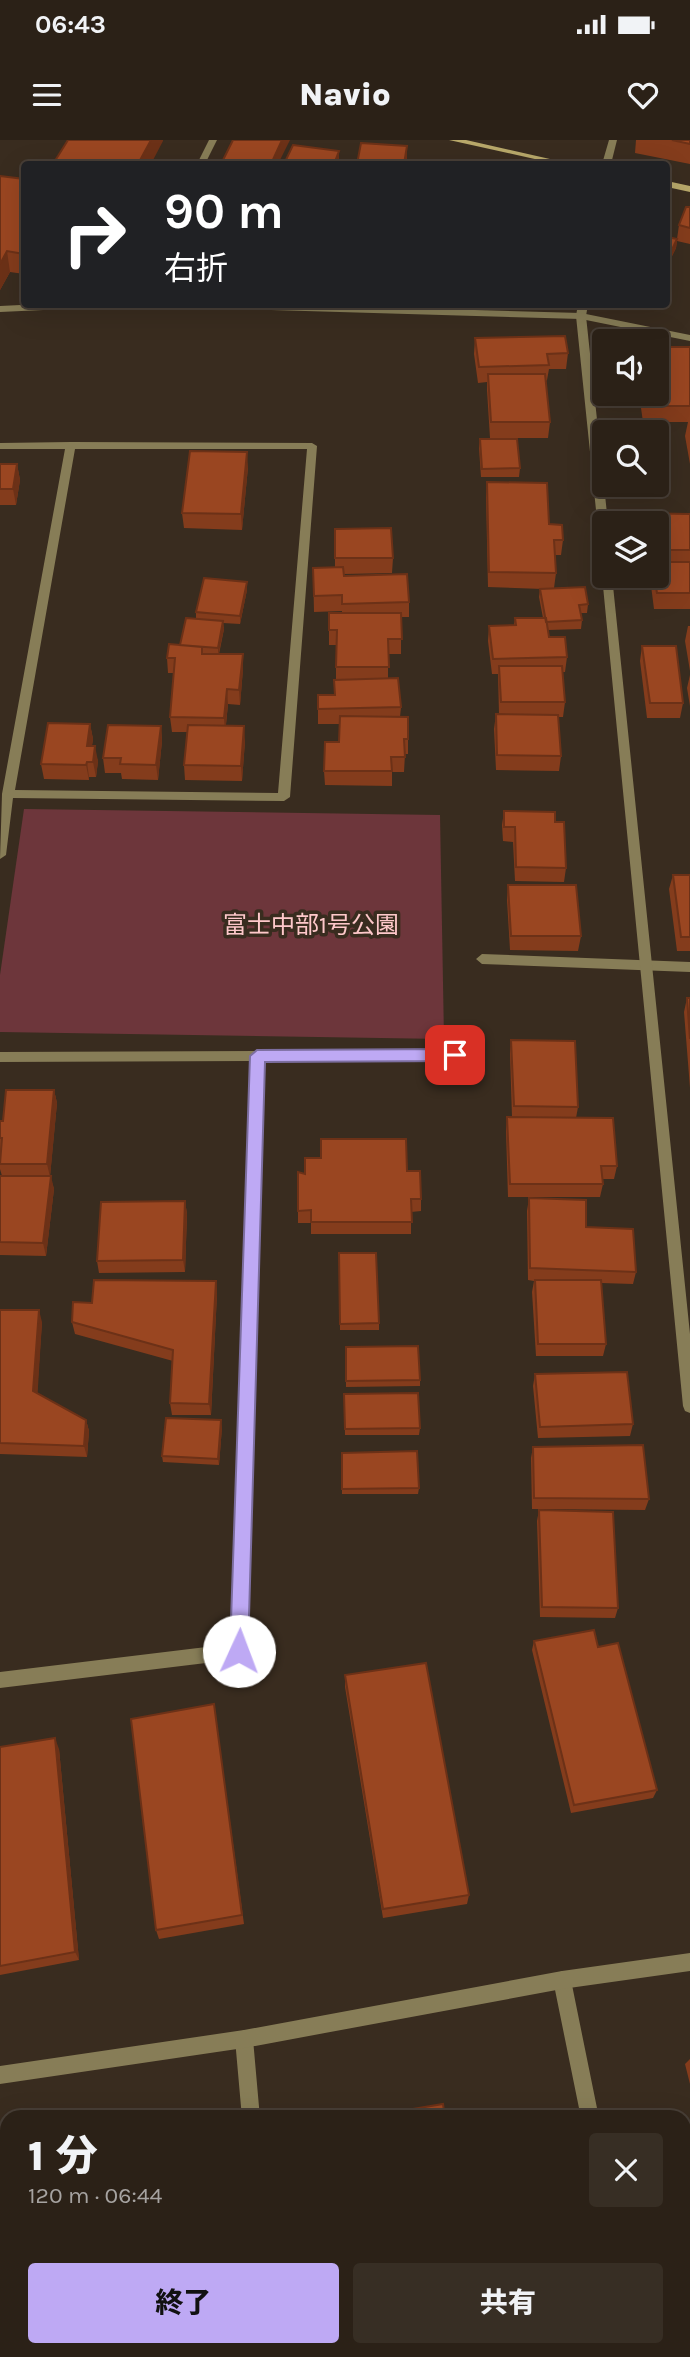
<!DOCTYPE html>
<html lang="ja">
<meta charset="utf-8">
<style>
body{margin:0;font-family:Karla,"Noto Sans JP",sans-serif;background:#372e24;color:#f1f3f6;height:100vh;display:flex;flex-direction:column;font-size:26px;white-space:nowrap}
*{box-sizing:border-box;margin:0}
p{font-size:23px;color:#a6a3a1}
.icon{flex:none;width:38px;height:38px;fill:none;stroke:currentColor;stroke-width:2;stroke-linecap:round;stroke-linejoin:round}
.map{position:relative;flex:1;overflow:hidden}
.details{position:absolute;left:0px;top:1970px;width:691px;height:247px;display:flex;flex-direction:column;background:#2b2117;border-radius:21px 21px 0 0;box-shadow:0 7px 28px #0002,0 0 0 2px #473e36}
.details>*{flex:none}
.guide{position:absolute;left:21px;top:21px;width:649px;height:147px;border-radius:7px;box-shadow:0 7px 28px #0002,0 0 0 2px #473e36;background:#202124;color:#fff;overflow:hidden}
.fabs{position:absolute;left:592px;top:189px;display:grid;gap:14px}
.fabs a{display:grid;place-items:center;width:77px;height:77px;border-radius:7px;background:#2b2117;box-shadow:0 7px 28px #0002,0 0 0 2px #473e36;font-size:35px}
.pin{position:absolute;display:grid;place-items:center;width:60px;height:60px;color:#fff;margin:-30px;border-radius:14px;box-shadow:0 4px 10px #0006}
.me{position:absolute;width:77px;margin:-38px;rotate:2deg;stroke-linejoin:round;filter:drop-shadow(0 0 5px #0008)}
.turn{display:flex;align-items:center;gap:24px;height:147px;padding:0 28px;font-size:32px}
.turn .icon{width:91px;height:91px;stroke-width:2.5}
.turn b{display:block;font-size:49px;line-height:60px}
.round{display:grid;place-items:center;flex:none;width:74px;height:74px;border-radius:7px;background:#372e24}
.overview{display:flex;align-items:center;justify-content:space-between;height:119px;padding:0 28px}
h1{font-size:42px;font-weight:800;line-height:52px}
.action{display:flex;gap:14px;margin-top:auto;padding:14px 28px}
.action a{flex:1;height:80px;border-radius:7px;background:#bea9f4;color:#111;font-size:28px;font-weight:800;line-height:80px;text-align:center}
.action a+a{background:#372e24;color:#f1f3f6}
.status{display:flex;justify-content:space-between;align-items:center;height:49px;padding:0 35px;background:#2b2117;direction:ltr}
.status svg{height:19px;fill:currentColor}
header{display:flex;justify-content:space-between;align-items:center;height:91px;padding:0 28px;background:#2b2117;font-size:32px;font-weight:800}
.map>svg:first-child{display:block}
.green{fill:#6d363b}
.lines{fill:none;stroke-linecap:round;stroke-linejoin:round}
.service{fill:#877d57;fill-rule:evenodd}
.minor{fill:#877d57;fill-rule:evenodd}
.tertiary{fill:#877d57;fill-rule:evenodd}
.secondary{fill:#b8a86a;fill-rule:evenodd}
.wall{fill:#843c1c}
.shaded-wall{fill:#6c3117}
.building{fill:#9a4621;stroke:#6c3117;stroke-width:2}
.route{fill:#bea9f4;stroke:#7c6e9f;stroke-width:2}
.labels{text-anchor:middle;stroke-width:7;stroke-linejoin:round;paint-order:stroke}
.park-label{font-size:24px;fill:#fec8ca;stroke:#392c1f}
</style>
<div class="status"><b>06:43</b><svg viewBox="0 0 49 12"><path d="M0 12V9h3v3zM5 12V6h3v6zM10 12V3h3v9zM15 12V0h3v12zM26 1h20v11H26zM47 4h2v5h-2z"/></svg></div>
<header><svg class="icon" aria-label="menu" viewBox="0 0 24 24"><path d="M4 6h16M4 12h16M4 18h16"/></svg>Navio<svg class="icon" aria-label="heart" viewBox="0 0 24 24"><path d="M12 20l-8-8c-3-5 5-10 8-4 3-6 11-1 8 4z"/></svg></header>
<div class="map">
<svg width="690" height="2217" viewBox="0 0 690 2217">
<rect width="100%" height="100%" fill="#392c1f"/>
<path class="green" d="M24 669 440 675 444 899 0 892V835Z"/>
<g class="lines">
<path class="service" d="M482 814 690 822V832L482 824 476 819Z
M455 910 462 915 455 920 257 921 250 916 257 911Z"/>
<path class="minor" d="M209 0H217L205 24H197Z
M609 0H617L611 24H602Z
M578 164H588L586 176 608 383H604V402L599 399 576 176Z
M71 302 312 303 317 306 290 657 284 661 13 658 6 715 0 719 2 654 65 309H0V303ZM75 309H307L278 653 15 650Z
M604 433V436H612L690 1194V1273L685 1271 683 1266 602 436Z
M257 911 264 916 247 1511 245 1516 239 1519 0 1548V1532L231 1504 250 921 0 922V912Z
M562 1831 568 1834 571 1840 599 1978H581L553 1840 556 1834Z
M244 1890 250 1893 253 1899 260 1978H242L235 1899 238 1893Z
M263 2210H283V2217H263Z
M629 2210H648L649 2217H629Z"/>
<path class="tertiary" d="M41 164H260L581 173 690 195V201L581 179 130 166 0 172V166Z
M690 1813V1831L562 1849 244 1908 0 1944V1926L244 1890 562 1831Z"/>
<path class="secondary" d="M449 0H466L572 24H557Z
M667 41 690 46V52L667 47Z"/>
</g>
<path class="wall" d="M636 0H690V24L635 13Z
M0 36 24 39V134L10 132 0 150Z
M690 67V104L677 101 676 108 667 126V97L677 99 679 85Z
M475 198 568 213 566 229H549L547 240 546 241 550 282 548 298H490L487 250V242L478 243 474 214Z
M690 207V324L685 296 688 282H643L639 254H656Z
M480 299 520 328 519 337H481L479 308Z
M0 324H17L20 340 16 365H0Z
M248 327 242 390 184 388 182 373Z
M487 342 549 384 563 400 561 415H555L556 433 554 448 588 464 587 473H581L582 480 581 489 548 490 549 497 567 517 565 532H562L565 562 563 577H558L561 616 559 631 496 630 494 589 496 574H499L498 534H492L488 501 489 486 514 485 515 478H543L539 457 540 449H543L488 447 486 357Z
M631 373 690 374V469H654L650 438V436H656V383H629Z
M335 389 393 418 392 433 344 434V436L409 462V477H401V514H388V538L401 567 400 577 408 599V614H405L404 632H392V646L325 645 324 631 339 602 340 584H318V555H335L334 540H336V505H329V473H342V471L314 472 313 428H335Z
M247 442V450L240 484 223 483 224 489 219 514H243V529L240 565 228 564 226 585 245 601 242 641 185 640 184 625 187 592H172L170 577 174 533H168L167 518 180 505 196 479V472Z
M688 486H690V531L685 501Z
M642 506 683 563 680 578H647L640 521Z
M690 535V566L687 548Z
M90 584 93 599 92 606 98 621 96 637H89V640L44 639 41 624Z
M161 586 162 601 158 640 122 639 121 633H105L103 618Z
M504 671 555 682 566 728 564 742 515 741 513 702 503 701 502 685Z
M673 735H690V811H677L669 749Z
M508 745 581 796 578 811 510 810 507 760Z
M687 858H690V948L684 872Z
M511 900 578 967 576 978 617 1026 614 1039H602L603 1044 600 1057H508L506 991 507 977H512L510 914Z
M54 950 57 963 50 1036 54 1049 46 1116 0 1115V1036H2L0 1029V981H3Z
M407 1031 421 1059V1071L411 1072V1094H311V1083H298V1071L305 1034Z
M529 1058 586 1087 636 1132 633 1144 601 1143 606 1204 603 1216H536L532 1152 534 1141 528 1140 527 1071Z
M185 1061 187 1074 185 1132 99 1133 97 1121Z
M339 1113 379 1183V1190H340Z
M216 1141 217 1154 211 1275H172L170 1263 173 1221 75 1194 72 1182 92 1163Z
M0 1170 42 1182 37 1253 86 1280 89 1291 87 1317 0 1314Z
M346 1207 420 1240V1246L346 1247Z
M535 1234 633 1284 630 1296 538 1298 533 1246Z
M344 1254 420 1288 419 1295H345Z
M222 1287 219 1325 163 1322 162 1316Z
M533 1307 649 1359 645 1370 532 1369 531 1318Z
M342 1313 419 1348 418 1354H342Z
M539 1370 618 1468 615 1478 540 1477 537 1381Z
M534 1501 598 1507 657 1650 653 1658 571 1673 532 1510Z
M345 1535 469 1755 467 1764 383 1778 345 1547Z
M214 1564 244 1784 159 1799 156 1790Z
M0 1607 59 1609 79 1820 0 1835Z
M690 1919V1944L685 1924Z"/>
<path class="shaded-wall" d="M151 0H163V1L151 24H138Z
M282 0H290L278 24H271Z
M407 6V22L406 24H404Z
M339 11V24H334Z
M677 99 676 108 667 126V120Z
M7 111 10 132 0 150V124Z
M247 312 248 327 242 390 241 374Z
M17 324 20 340 16 365 13 349Z
M247 442V450L240 484V476Z
M223 481 224 489 218 516V508Z
M243 514V529L240 565 239 550Z
M227 549 228 564 225 593 224 578Z
M90 584 93 599 89 621 87 606Z
M161 586 162 601 158 640 156 625Z
M244 586 245 601 242 641 241 626Z
M95 606 98 621 96 637 93 622Z
M87 622 89 637V640L86 625Z
M54 950 57 963 50 1037 47 1024Z
M51 1036 54 1049 46 1116 43 1103Z
M185 1061 187 1074 185 1132 183 1120Z
M216 1141 217 1154 211 1275 209 1264Z
M39 1170 42 1182 37 1263 33 1251Z
M86 1280 89 1291 87 1317 84 1306Z
M221 1280 222 1287 219 1325 218 1319Z
M55 1598 59 1609 79 1820 75 1812Z"/>
<path class="building" d="M68 0H151L138 24H53Z
M233 0H282L271 24H221Z
M672 0H690V4Z
M361 3 407 6 404 24 391 23 390 24H357Z
M293 5 339 11 334 24H284Z
M0 36 24 39V114L7 111 0 124Z
M686 67H690V88L679 85Z
M667 97 677 99 667 120Z
M565 196 568 213 547 214 549 225 479 227 475 198Z
M657 207H690V266H645L643 254H656V210H657Z
M488 234H545L550 282H491Z
M480 299H517L520 328 482 329Z
M190 311 247 312 241 374 182 373Z
M0 324H17L13 349H0Z
M487 342 547 343 549 384 562 385 563 400H554L556 433 489 432Z
M631 373 690 374V410H656V383H632Z
M391 388 393 418H335V389Z
M656 422H690V453H657L654 436H656Z
M343 427 344 436 407 434 409 462 342 464V455L314 456 313 428Z
M204 438 247 442 240 476 196 472Z
M585 447 588 464 579 465 582 480 546 482 540 449Z
M329 473H401L402 499H388L389 527H336L337 490H329Z
M186 478 223 481 218 508 180 505Z
M515 478H546L549 497H565L567 517 493 519 489 486 516 485Z
M169 504 202 507V514H243L239 550 227 549 224 578 170 577 175 518H167Z
M642 506H676L683 563H650Z
M499 526H562L565 562H501Z
M398 538 401 567 318 569V555H335L334 540Z
M496 574 558 575 561 616 497 615Z
M340 576 408 577V599H404L405 617H391L392 631H324L325 602H339Z
M48 583 90 584 87 606H95L93 622H87L86 625 41 624Z
M108 585 161 586 156 625 120 624 121 618H103Z
M188 585 244 586 241 626 184 625Z
M504 671 555 672V682H564L566 728 516 727 515 687H504Z
M673 735H690V797H681Z
M508 745H576L581 796H511Z
M687 858H690V899Z
M511 900 575 901 578 967 514 966Z
M6 950H54L47 1024H0L2 998H0V981H3Z
M507 977 613 978 617 1026H601L603 1044H510Z
M321 999H406L407 1031H420L421 1059H411L412 1082H311V1070L298 1071V1032L305 1034V1018H321Z
M0 1036H51L43 1103 0 1102Z
M529 1058 586 1060V1087L633 1089 636 1132 530 1128Z
M185 1061 183 1120 97 1121 101 1062Z
M339 1113H376L379 1183 340 1184Z
M94 1140 216 1141 209 1264 170 1263 173 1210 72 1182 73 1162 92 1163Z
M535 1140H601L606 1204H538Z
M0 1170H39L33 1251 86 1280 84 1306 0 1303Z
M418 1206 420 1240 346 1241V1207Z
M627 1232 633 1284 540 1287 535 1234Z
M418 1253 420 1288 345 1289 344 1254Z
M166 1278 221 1280 218 1319 162 1316Z
M643 1305 649 1359 534 1358 533 1307Z
M417 1311 419 1348 342 1349V1313Z
M539 1370 613 1372 618 1468 542 1467Z
M594 1490 598 1507 618 1503 657 1650 574 1665 534 1501Z
M426 1523 469 1755 383 1769 345 1535Z
M214 1564 242 1775 156 1790 131 1579Z
M55 1598 75 1812 0 1826V1607Z
M443 1964 445 1978H359Z
M124 2210H196L197 2217H124Z
M375 2210H467L469 2217H376Z"/>
<path class="route" d="M455 909 463 915 455 921 265 922 248 1511 246 1517 239 1520 233 1517 230 1511 250 916 257 910Z"/>
<g class="labels">
<g class="park-label">
<text x="311" y="793">富士中部1号公園</text>
</g>
</g>
</svg>
<div class="fabs">
<a><svg class="icon" aria-label="sound" viewBox="0 0 24 24"><path d="M4 9h4l5-4v14l-5-4H4zM17 9q2 3 0 6"/></svg></a>
<a><svg class="icon" aria-label="search" viewBox="0 0 24 24"><circle cx="10" cy="10" r="6"/><path d="M15 15l6 6"/></svg></a>
<a><svg class="icon" aria-label="layers" viewBox="0 0 24 24"><path d="M12 4l9 5-9 5-9-5zM3 14l9 5 9-5"/></svg></a>
</div>
<div class="pin" style="left:455px;top:915px;background:#d93025"><svg class="icon" aria-label="arrive" viewBox="0 0 24 24"><path d="M6 21V4h12l-3 4 3 4H6"/></svg></div>
<svg class="me" style="left:239px;top:1511px" viewBox="-20 -20 40 40"><circle r="19" fill="#fff"/><path d="M0-13L10 11 0 6-10 11z" fill="#bea9f4"/></svg>
<div class="guide">
<div class="turn"><svg class="icon" aria-label="right" viewBox="0 0 24 24"><path d="M7 20v-9h11M14 6l5 5-5 5"/></svg><div><b>90 m</b>右折</div></div>
</div>
<section class="details">
<div class="overview"><div><h1>1 分</h1><p>120 m · 06:44</p></div><a class="round"><svg class="icon" aria-label="close" viewBox="0 0 24 24"><path d="M6 6l12 12M18 6L6 18"/></svg></a></div>
<div class="action"><a>終了</a><a>共有</a></div>
</section>
</div>
